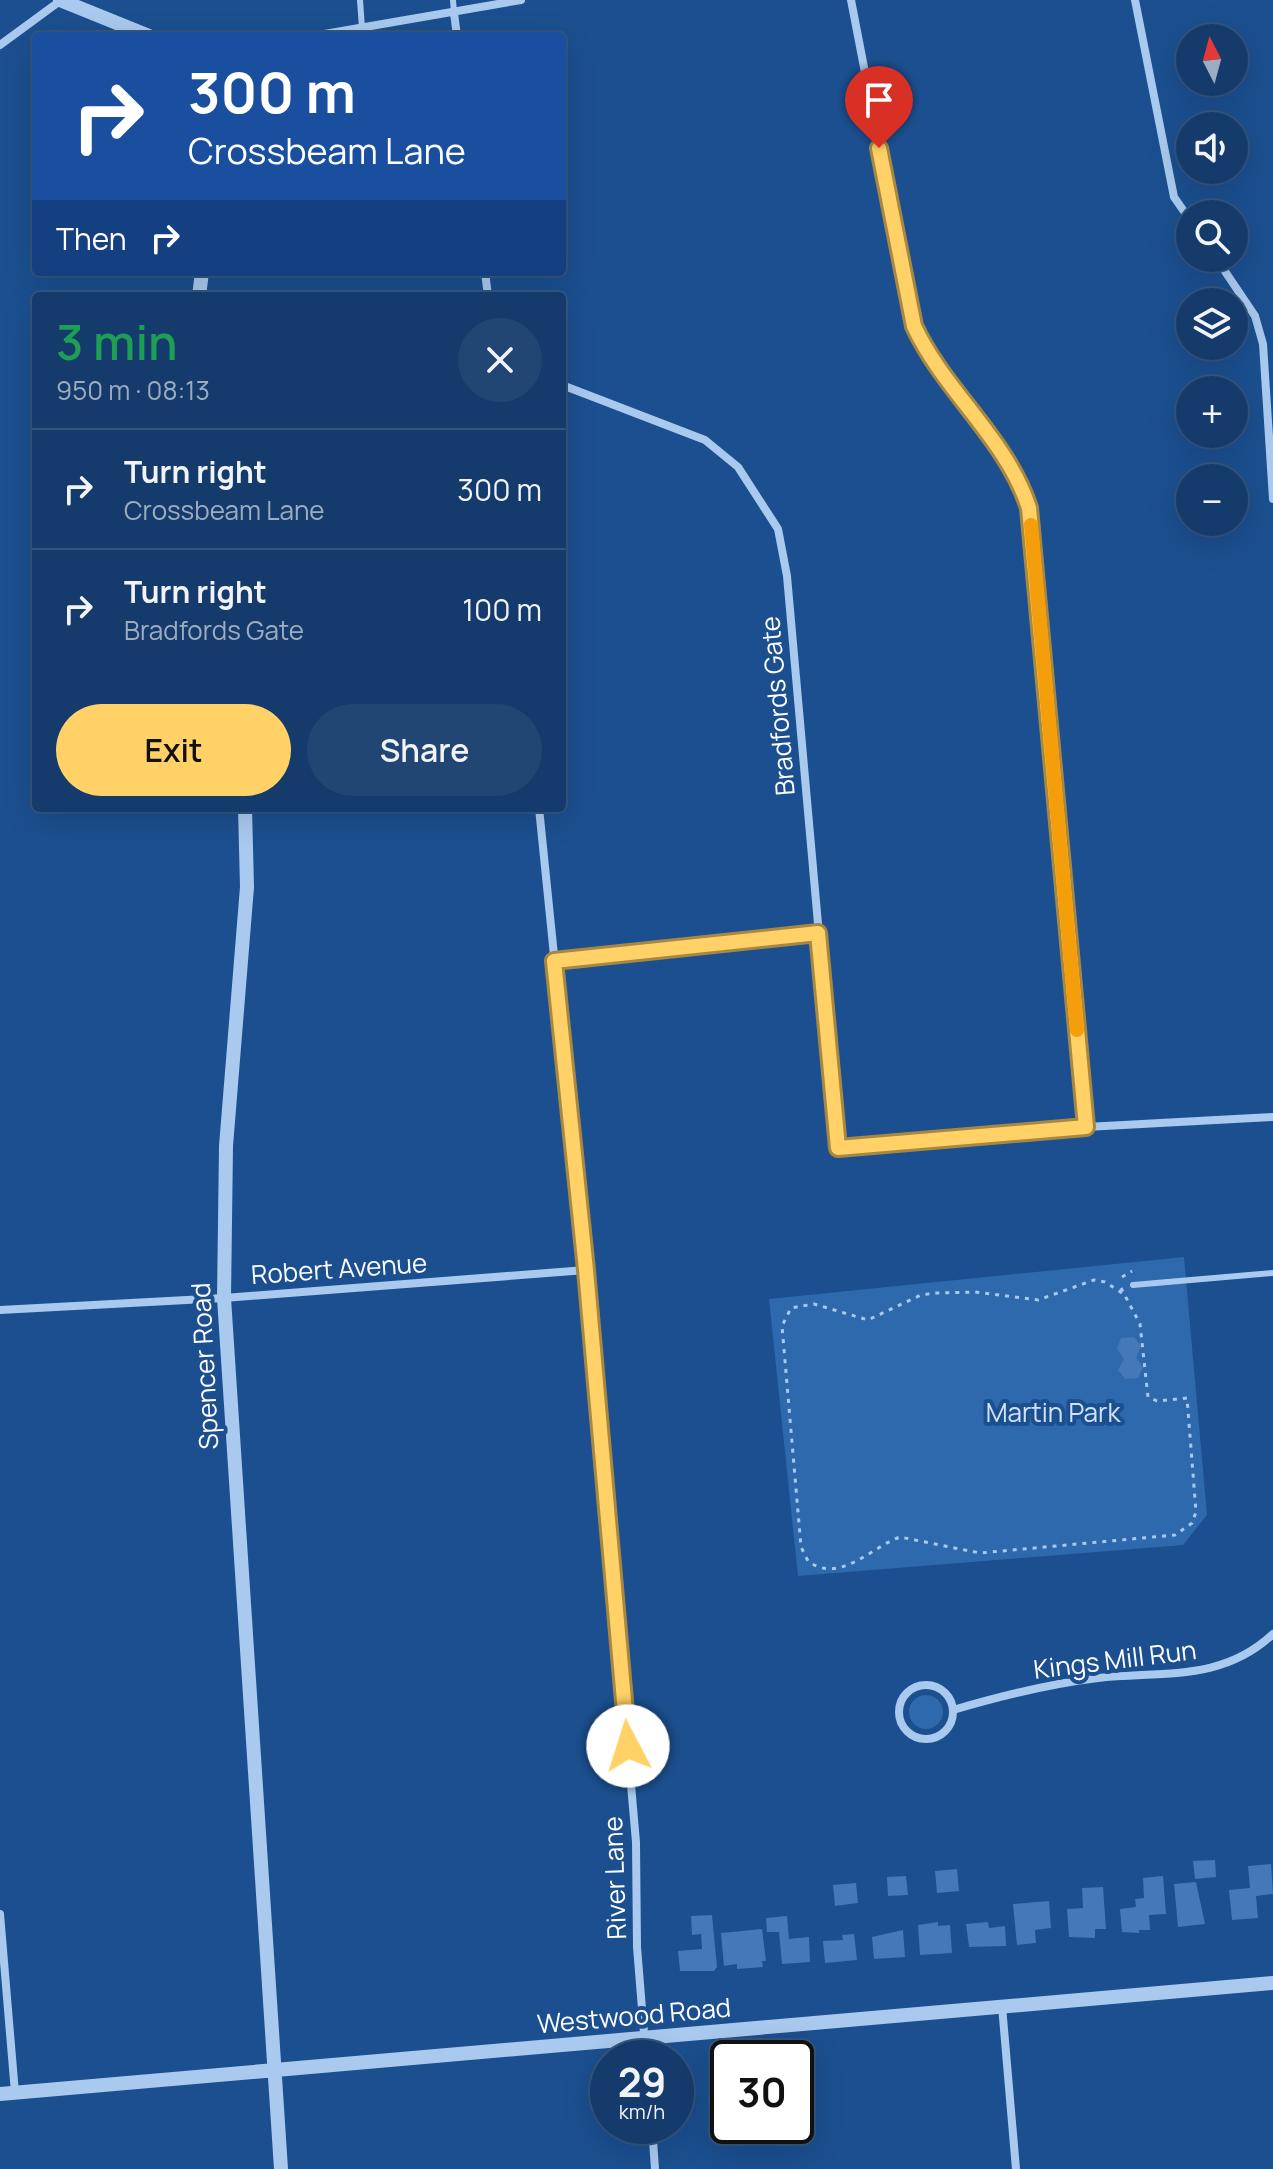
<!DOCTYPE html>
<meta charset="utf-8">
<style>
body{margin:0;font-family:Manrope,sans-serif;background:#214673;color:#f1f3f6;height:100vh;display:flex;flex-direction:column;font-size:30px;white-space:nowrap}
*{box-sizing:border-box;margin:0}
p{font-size:26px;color:#9dadc1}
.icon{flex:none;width:44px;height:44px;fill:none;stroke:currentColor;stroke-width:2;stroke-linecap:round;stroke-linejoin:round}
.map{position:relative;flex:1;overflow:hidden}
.panel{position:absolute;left:32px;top:292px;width:534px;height:520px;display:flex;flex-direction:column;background:#143b6b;border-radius:8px;box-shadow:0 8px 32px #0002,0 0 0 2px #33557e}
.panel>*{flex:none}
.banner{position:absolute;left:32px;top:32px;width:534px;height:244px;border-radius:8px;box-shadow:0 8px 32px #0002,0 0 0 2px #33557e;background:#1a4fa0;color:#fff;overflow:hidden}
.needle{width:52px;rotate:354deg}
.buttons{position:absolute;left:1176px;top:24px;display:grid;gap:16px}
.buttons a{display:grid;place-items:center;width:72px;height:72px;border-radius:50%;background:#143b6b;box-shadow:0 8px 32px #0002,0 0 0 2px #33557e;font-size:40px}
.speed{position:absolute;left:590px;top:2040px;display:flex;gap:16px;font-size:40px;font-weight:700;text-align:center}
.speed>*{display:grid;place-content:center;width:104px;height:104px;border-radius:50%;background:#143b6b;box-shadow:0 8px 32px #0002,0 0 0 2px #33557e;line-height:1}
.speed small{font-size:20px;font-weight:400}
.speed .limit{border:4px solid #111;border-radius:12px;background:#fff;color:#111}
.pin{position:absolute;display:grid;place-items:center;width:68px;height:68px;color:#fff;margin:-82px -34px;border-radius:50% 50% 50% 0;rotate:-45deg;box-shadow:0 0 8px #0007}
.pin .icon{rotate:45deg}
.me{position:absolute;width:88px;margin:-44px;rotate:355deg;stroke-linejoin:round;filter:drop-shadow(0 0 6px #0008)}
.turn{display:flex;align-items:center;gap:28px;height:168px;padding:0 24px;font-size:36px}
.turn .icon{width:104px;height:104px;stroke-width:2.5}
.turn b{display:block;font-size:56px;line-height:68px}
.then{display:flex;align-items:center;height:76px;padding:0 24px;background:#0003;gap:16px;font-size:30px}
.round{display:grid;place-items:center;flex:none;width:84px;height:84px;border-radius:42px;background:#214673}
.head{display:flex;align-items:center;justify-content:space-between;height:136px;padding:0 24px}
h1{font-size:48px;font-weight:600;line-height:60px;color:#1e9e55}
.button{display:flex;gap:16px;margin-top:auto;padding:16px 24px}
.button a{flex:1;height:92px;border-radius:48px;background:#ffd166;color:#111;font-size:32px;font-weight:600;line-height:92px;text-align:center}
.button a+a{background:#214673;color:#f1f3f6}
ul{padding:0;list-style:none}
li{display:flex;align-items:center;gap:24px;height:120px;padding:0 24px;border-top:2px solid #33557e}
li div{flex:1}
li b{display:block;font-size:30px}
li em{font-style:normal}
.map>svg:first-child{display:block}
.green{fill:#2e69ad}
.building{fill:#4478b7}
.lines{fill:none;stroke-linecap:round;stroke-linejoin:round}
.path{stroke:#a9c9ee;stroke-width:3;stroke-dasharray:4 6;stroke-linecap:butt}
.service{stroke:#a9c9ee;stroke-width:6}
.minor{stroke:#a9c9ee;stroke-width:8}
.tertiary{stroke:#a9c9ee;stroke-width:14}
.route-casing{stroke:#a68842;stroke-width:20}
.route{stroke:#ffd166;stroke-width:14}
.slow{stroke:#f59e0b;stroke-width:14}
.labels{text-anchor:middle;stroke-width:8;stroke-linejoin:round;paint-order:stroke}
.street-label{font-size:26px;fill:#fff;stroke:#1b4f8f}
.park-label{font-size:26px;fill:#cfe3fa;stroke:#1b4f8f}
</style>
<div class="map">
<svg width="1273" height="2169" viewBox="0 0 1273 2169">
<rect width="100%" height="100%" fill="#1b4f8f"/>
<path class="green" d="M1184 1257 1207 1515 1183 1545 798 1576 769 1299Z
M909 1712a17 17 0 1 1 34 0a17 17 0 1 1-34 0Z"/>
<path class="building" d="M1134 1337 1141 1346 1136 1358 1143 1367 1138 1378 1125 1379 1118 1370 1124 1359 1117 1349 1121 1338Z
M1215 1860 1216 1877 1195 1879 1193 1861Z
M1271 1864 1273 1894 1256 1896 1258 1918 1232 1920 1229 1890 1250 1888 1248 1866Z
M957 1869 959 1891 937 1893 935 1871Z
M906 1876 908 1895 888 1896 887 1877Z
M1163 1876 1166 1914 1149 1915 1150 1930H1139V1933L1122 1932 1120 1909 1136 1907 1135 1899 1144 1898 1143 1878Z
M1196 1882 1205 1924 1178 1927 1174 1884Z
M856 1883 858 1903 835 1906 833 1885Z
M1103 1887 1106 1929H1095V1938L1069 1937 1067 1909 1083 1908 1082 1888Z
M1049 1901 1051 1928 1035 1930 1036 1943 1017 1945 1013 1904Z
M712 1915 717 1967 714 1971H680L678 1951 702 1949 701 1934 692 1935 691 1916Z
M787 1916 789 1939 809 1937 810 1962 782 1964 779 1932H767L766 1918Z
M938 1922V1926L950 1925 952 1953 920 1955 918 1925Z
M988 1922 989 1928 1005 1926 1006 1946 969 1947 966 1924Z
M762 1929 766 1961H762L763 1967 737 1969V1964L724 1966 721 1933Z
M903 1930 905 1957 874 1959 872 1937Z
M854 1934 857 1960 825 1963 823 1941 843 1940 842 1935Z"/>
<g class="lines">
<path class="path" d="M1122 1277 1132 1271
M1121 1288 1140 1324 1148 1397 1157 1401 1187 1398 1196 1512 1192 1523 1175 1535 980 1553 900 1537C873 1546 839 1585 808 1561L801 1547 782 1326 791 1308 814 1304 868 1320 921 1295 935 1293 975 1292 1038 1300 1094 1280 1105 1282 1122 1293"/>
<path class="service" d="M360 0 362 28
M453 0 454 13
M1133 1285 1273 1273"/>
<path class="minor" d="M851 0 914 326C944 391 1006 439 1029 508L1086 1127
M1135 0 1174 197 1190 220
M454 13 457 36
M313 36 521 0
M0 45 60 1
M1216 258 1255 316 1263 344 1273 499
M485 272 488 296
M562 385 705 440 738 467 778 529 787 576 838 1148 1086 1127 1273 1117
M539 808 586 1270 636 1842 637 1947 646 2058
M554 961 818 933
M0 1310 224 1298 586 1270
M899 1712a27 27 0 1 1 54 0a27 27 0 1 1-54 0Z
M953 1710C1000 1696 1049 1684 1098 1678 1163 1671 1222 1682 1273 1634
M0 1914 15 2093
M1002 2006 1016 2169
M652 2126 655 2169"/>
<path class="tertiary" d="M60 0 149 36
M199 296 202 272
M245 808 247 887 226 1146 224 1298 281 2169
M0 2094 1273 1983"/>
</g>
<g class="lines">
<defs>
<path id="route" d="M628 1746 586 1270 554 961 818 933 838 1148 1086 1127 1029 508C1007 439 944 391 914 326L879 148"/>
</defs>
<use href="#route" class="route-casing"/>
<use href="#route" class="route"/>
<path class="slow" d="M1031 525 1077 1030"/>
</g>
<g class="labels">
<g class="street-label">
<text transform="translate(778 706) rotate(-95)" y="9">Bradfords Gate</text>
<text transform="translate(339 1269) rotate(-4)" y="9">Robert Avenue</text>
<text transform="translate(205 1366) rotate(-93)" y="9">Spencer Road</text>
<text transform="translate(1115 1660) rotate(-7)" y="9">Kings Mill Run</text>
<text transform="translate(615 1878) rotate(-92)" y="9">River Lane</text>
<text transform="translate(634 2016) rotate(-5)" y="9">Westwood Road</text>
</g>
<g class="park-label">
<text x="1053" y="1422">Martin Park</text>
</g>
</g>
</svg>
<div class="buttons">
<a><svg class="needle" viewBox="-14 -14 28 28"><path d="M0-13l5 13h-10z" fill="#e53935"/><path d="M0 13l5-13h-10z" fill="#9dadc1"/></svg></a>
<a><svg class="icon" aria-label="sound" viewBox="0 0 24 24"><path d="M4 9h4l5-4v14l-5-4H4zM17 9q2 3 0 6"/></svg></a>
<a><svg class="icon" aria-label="search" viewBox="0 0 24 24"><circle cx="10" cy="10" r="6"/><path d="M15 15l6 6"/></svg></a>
<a><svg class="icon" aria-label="layers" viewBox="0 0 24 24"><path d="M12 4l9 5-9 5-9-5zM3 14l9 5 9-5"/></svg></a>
<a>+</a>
<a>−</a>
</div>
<div class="speed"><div>29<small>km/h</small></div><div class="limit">30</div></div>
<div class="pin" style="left:879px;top:148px;background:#d93025"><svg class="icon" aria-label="arrive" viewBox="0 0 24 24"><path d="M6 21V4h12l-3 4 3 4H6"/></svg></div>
<svg class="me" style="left:628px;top:1746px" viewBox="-20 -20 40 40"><circle r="19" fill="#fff"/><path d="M0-13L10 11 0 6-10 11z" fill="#ffd166"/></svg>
<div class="banner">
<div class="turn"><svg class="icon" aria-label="right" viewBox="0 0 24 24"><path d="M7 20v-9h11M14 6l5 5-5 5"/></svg><div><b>300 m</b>Crossbeam Lane</div></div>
<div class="then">Then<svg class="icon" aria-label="right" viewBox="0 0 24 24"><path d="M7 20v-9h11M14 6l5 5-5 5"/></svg></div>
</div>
<section class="panel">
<div class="head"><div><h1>3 min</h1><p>950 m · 08:13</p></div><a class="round"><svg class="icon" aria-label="close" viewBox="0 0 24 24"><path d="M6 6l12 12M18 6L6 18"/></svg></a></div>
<ul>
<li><svg class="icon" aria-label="right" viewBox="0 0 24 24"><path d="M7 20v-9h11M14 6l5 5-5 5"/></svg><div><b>Turn right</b><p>Crossbeam Lane</p></div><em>300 m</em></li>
<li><svg class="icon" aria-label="right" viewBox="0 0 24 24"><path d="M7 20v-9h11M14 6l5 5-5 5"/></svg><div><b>Turn right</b><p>Bradfords Gate</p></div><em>100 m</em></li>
</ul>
<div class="button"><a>Exit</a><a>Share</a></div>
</section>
</div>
